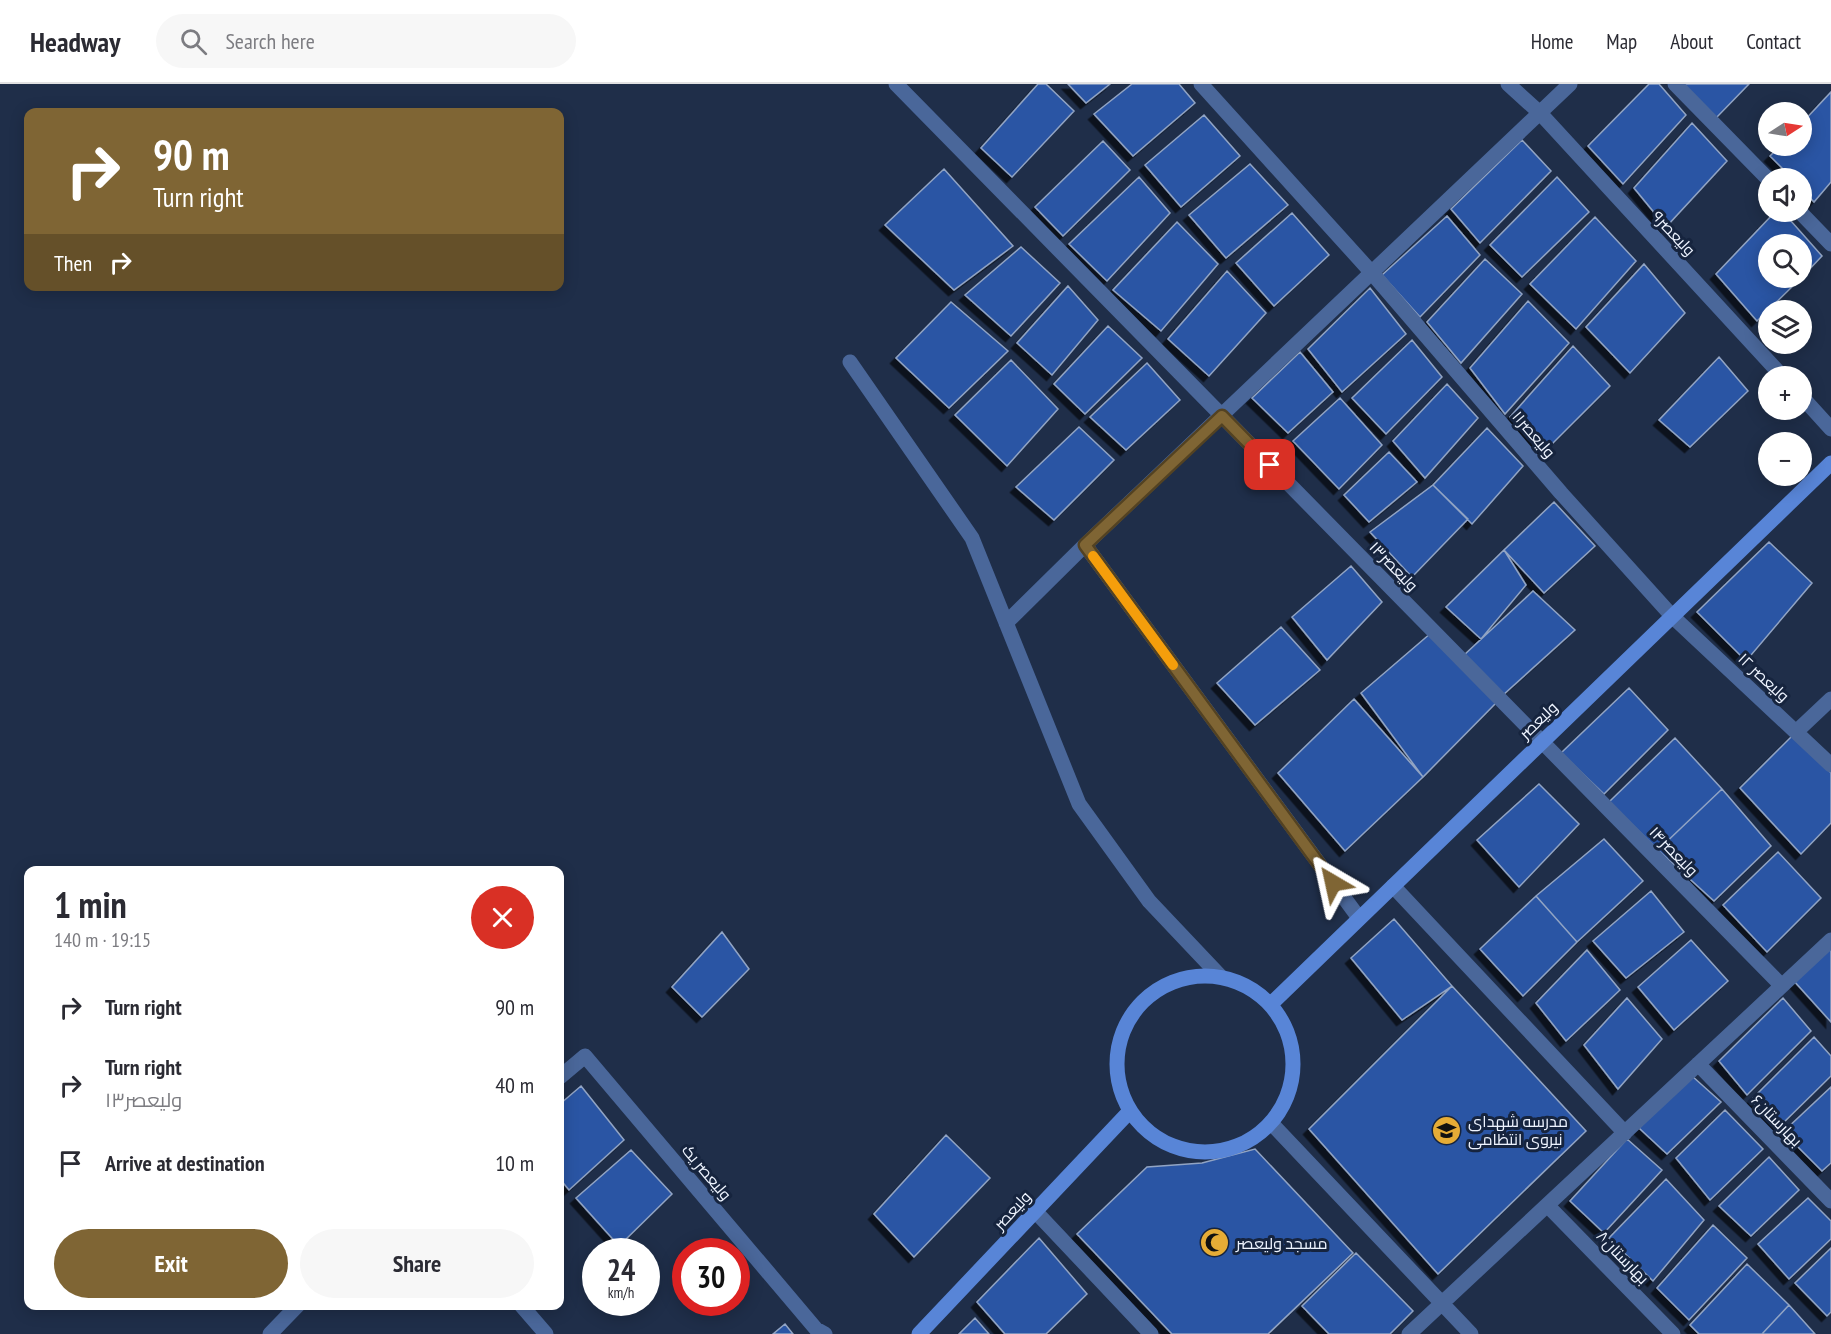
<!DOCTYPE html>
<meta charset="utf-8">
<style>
body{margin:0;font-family:"PT Sans Narrow",Cairo,sans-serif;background:#f7f7f7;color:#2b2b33;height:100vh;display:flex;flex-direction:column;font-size:22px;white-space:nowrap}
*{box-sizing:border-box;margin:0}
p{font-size:20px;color:#7c7c81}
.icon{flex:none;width:33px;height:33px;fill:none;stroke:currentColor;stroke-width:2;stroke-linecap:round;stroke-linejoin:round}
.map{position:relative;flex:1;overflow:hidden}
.details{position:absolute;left:24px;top:782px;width:540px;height:444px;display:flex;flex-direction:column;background:#fff;border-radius:12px;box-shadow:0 3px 15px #0003}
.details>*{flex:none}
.hud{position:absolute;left:24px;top:24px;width:540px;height:183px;border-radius:12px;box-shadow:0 3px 15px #0003;background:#7f6534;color:#fff;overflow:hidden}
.needle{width:39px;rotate:78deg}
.buttons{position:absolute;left:1758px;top:18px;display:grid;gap:12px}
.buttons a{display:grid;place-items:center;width:54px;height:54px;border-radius:50%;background:#fff;box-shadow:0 3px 15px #0003;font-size:30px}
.speed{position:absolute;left:582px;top:1154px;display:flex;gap:12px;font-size:30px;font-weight:700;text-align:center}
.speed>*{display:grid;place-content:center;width:78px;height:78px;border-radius:50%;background:#fff;box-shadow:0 3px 15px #0003;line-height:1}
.speed small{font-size:15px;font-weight:400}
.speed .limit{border:9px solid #d22;background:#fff;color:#111}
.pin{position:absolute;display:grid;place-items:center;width:51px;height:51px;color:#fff;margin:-26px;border-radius:12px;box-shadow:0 3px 9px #0006}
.me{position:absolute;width:66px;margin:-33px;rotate:324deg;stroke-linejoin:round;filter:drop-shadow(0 0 4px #0008)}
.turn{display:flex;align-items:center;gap:21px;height:126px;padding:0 30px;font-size:27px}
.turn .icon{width:78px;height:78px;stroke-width:2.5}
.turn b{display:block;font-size:42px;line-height:51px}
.then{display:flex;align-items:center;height:57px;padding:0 30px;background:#0003;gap:12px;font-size:22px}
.round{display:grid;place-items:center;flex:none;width:63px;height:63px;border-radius:32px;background:#f7f7f7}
.head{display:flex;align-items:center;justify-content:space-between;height:102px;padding:0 30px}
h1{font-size:36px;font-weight:700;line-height:45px}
.primary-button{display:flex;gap:12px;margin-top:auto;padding:12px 30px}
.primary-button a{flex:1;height:69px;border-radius:36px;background:#7f6534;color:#fff;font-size:24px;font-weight:700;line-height:69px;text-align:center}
.primary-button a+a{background:#f7f7f7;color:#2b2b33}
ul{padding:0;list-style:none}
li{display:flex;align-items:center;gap:18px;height:78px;padding:0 30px}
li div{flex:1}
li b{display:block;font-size:22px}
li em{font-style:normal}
header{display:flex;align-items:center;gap:36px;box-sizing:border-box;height:84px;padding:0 30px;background:#fff;border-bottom:2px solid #e1e1e2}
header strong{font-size:28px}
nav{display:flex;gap:33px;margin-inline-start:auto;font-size:21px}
.search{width:420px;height:54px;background:#f7f7f7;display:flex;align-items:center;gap:15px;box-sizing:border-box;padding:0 21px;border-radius:33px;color:#7c7c81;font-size:22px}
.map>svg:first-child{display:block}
.building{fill:#2a55a4;stroke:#91a4c4;stroke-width:1.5;filter:url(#shadow)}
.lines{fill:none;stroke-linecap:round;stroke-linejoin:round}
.street{stroke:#4a679a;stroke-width:15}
.secondary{stroke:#5885d7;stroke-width:15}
.route-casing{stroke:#534222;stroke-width:15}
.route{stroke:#7f6534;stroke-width:10}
.slow{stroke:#f59e0b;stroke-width:10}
.labels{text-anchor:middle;stroke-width:6;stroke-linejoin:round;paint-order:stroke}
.street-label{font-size:16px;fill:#eef4ff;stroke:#16243e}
.poi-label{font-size:16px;fill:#eef4ff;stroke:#16243e;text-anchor:start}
</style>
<header>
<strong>Headway</strong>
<div class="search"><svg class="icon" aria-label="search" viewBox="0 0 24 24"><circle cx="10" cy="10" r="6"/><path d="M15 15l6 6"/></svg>Search here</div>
<nav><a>Home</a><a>Map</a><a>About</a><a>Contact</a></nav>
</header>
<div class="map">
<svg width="1831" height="1250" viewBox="0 0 1831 1250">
<defs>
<filter id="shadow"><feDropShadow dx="-5.5" dy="5.5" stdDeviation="0" flood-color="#0009"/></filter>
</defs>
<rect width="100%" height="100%" fill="#1f2e49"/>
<path class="building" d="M1038 0H1046L1074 27 1012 93 981 64Z
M1068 0H1110L1086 19Z
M1132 0H1179L1195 19 1133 72 1094 30Z
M1649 0H1659L1686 31 1623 100 1588 62Z
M1683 0H1749L1716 34Z
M1831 8V98L1814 118 1802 105V94H1792L1770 72 1780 62H1802V39Z
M1204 31 1240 72 1181 123 1145 81Z
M1692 39 1727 77 1666 143 1634 104Z
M1522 56 1551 87 1480 159 1451 125Z
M1103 57 1130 86 1063 152 1035 123Z
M1250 80 1288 121 1226 174 1189 131Z
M944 85 1013 162 954 206 885 141Z
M1139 93 1170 129 1107 197 1069 160Z
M1557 93 1589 128 1522 193 1490 161Z
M1775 128H1783L1822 172 1802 193V160H1768V194H1801L1757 237 1716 190Z
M1292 129 1329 171 1274 222 1236 179Z
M1447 132 1480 171 1420 233 1382 191Z
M1595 133 1636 177 1576 245 1530 200Z
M1177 138 1218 180 1161 247 1113 206Z
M1021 163 1060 199 1011 252 965 211Z
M1485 175 1522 210 1461 279 1427 238Z
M1644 180 1685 229 1630 289 1586 243Z
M1227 187 1266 229 1209 292 1168 255Z
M1068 202 1098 236 1052 291 1017 259Z
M1370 204 1406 250 1342 308 1308 265Z
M1528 217 1569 259 1505 330 1470 284Z
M951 218 1008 267 949 324 896 274Z
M1108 242 1142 274 1085 330 1054 300Z
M1412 256 1442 293 1386 350 1352 314Z
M1573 262 1610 302 1543 369 1510 333Z
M1300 268 1333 308 1288 349 1252 314Z
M1719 273 1748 307 1690 363 1659 336Z
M1011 276 1058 325 1007 382 955 331Z
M1147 279 1180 316 1126 366 1090 333Z
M1447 300 1478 334 1425 394 1393 357Z
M1340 314 1382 361 1339 405 1293 357Z
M1079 343 1114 376 1054 436 1016 403Z
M1487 344 1523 382 1472 440 1433 401Z
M1389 368 1417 398 1369 438 1344 411Z
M1433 401 1468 435 1412 493 1370 448Z
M1554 418 1595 462 1544 509 1504 466Z
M1769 458 1812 499 1746 577 1697 528Z
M1504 466 1526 501 1481 555 1446 523Z
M1351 482 1382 518 1327 576 1292 533Z
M1533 507 1575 546 1503 611 1463 572Z
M1281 543 1320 586 1255 641 1217 599Z
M1431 549 1496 619 1423 693 1361 609Z
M1629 604 1668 646 1604 710 1561 669Z
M1354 615 1423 693 1345 767 1278 689Z
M1797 647 1831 689V739L1801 770 1740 704Z
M1675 654 1722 705 1658 766 1609 718Z
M1539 700 1579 740 1519 803 1477 756Z
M1722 705 1771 762 1714 817 1658 766Z
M1604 755 1643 797 1577 858 1536 812Z
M1778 768 1821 814 1767 868 1723 821Z
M1651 807 1684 848 1626 894 1593 857Z
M1536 812 1577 858 1523 912 1480 865Z
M1394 835 1452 902 1402 936 1351 874Z
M722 848 749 885 702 933 672 903Z
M1691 856 1728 897 1674 946 1638 903Z
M1831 862V938L1794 897Z
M1587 866 1620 906 1566 957 1536 919Z
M1452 902 1586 1047 1438 1190 1309 1045Z
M1627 914 1662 955 1618 1005 1584 961Z
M1783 914 1811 947 1747 1011 1719 977Z
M1814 953 1831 972V992L1777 1045 1751 1016Z
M1692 992 1721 1018 1667 1070 1639 1044Z
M581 1002 624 1056 569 1106 560 1095V1020Z
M1831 1003V1079L1822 1087 1783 1048Z
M1725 1026 1763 1065 1710 1116 1676 1074Z
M946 1051 990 1094 914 1173 874 1130Z
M1627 1055 1662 1086 1604 1149 1570 1117Z
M1255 1065 1353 1169 1268 1250H1172L1077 1150 1147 1083 1202 1079Z
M631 1066 672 1110 619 1162 576 1114Z
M1769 1073 1799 1106 1751 1152 1719 1122Z
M1666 1095 1704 1136 1653 1197 1609 1154Z
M1808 1114 1831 1137V1155L1789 1195 1758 1160Z
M1713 1141 1747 1174 1689 1236 1657 1204Z
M1039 1154 1087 1210 1046 1250H1005L977 1218Z
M1831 1164V1228L1827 1232 1795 1199Z
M1356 1169 1413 1227 1390 1250H1329L1302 1222Z
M1747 1180 1789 1221 1762 1250H1699L1690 1241Z
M1789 1221 1815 1250H1762Z
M975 1234 989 1250H959Z
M785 1240 793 1250H773Z"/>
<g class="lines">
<path class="street" d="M896 0 1782 902
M1201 0 1372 189 1561 409 1672 532 1831 681
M1508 0 1540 29 1782 292
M1675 0 1768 95
M1800 128 1831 160
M850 278 972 454 1079 720 1149 817 1220 892
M1802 313 1831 345
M1085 461 1359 834
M1006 539 1085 461 1570 0
M1797 647 1831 615
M1393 802 1625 1049
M1698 980 1831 1117
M560 993 585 972 816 1245 825 1250
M1271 1039 1471 1250
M1547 1121 1673 1250
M1035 1127 1151 1250
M521 1221 546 1250
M270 1250 298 1221
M1409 1250 1831 856"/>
<path class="secondary" d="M1117 980a88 88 0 1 1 176 0a88 88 0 1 1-176 0Z
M1271 920 1831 379
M919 1250 1130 1027"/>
</g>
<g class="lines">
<defs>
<path id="route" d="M1270 381 1222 332 1085 461 1333 799"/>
</defs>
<use href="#route" class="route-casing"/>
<use href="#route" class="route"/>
<path class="slow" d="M1093 472 1173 581"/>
</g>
<defs>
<symbol id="school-disc" viewBox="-11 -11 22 22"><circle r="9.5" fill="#e6ac36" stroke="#16243e"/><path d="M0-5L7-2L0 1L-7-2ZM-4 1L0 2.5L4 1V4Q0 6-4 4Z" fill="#111"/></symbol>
<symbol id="mosque-disc" viewBox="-11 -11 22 22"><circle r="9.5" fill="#e6ac36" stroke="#16243e"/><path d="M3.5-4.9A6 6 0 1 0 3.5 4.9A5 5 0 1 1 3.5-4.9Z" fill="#111"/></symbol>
</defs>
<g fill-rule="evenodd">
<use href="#school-disc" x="1430" y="1030" width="33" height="33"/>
<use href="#mosque-disc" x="1198" y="1142" width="33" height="33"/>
</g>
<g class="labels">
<g class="street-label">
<text transform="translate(1674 149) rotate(47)" y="6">ولیعصر۹</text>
<text transform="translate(1534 350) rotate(49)" y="6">ولیعصر۱۱</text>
<text transform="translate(1394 482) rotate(46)" y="6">ولیعصر۱۳</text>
<text transform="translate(1764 593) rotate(43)" y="6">ولیعصر ۱۲</text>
<text transform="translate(1538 636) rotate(-44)" y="6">ولیعصر</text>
<text transform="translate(1674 767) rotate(46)" y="6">ولیعصر۱۴</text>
<text transform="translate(1777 1036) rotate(46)" y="6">بهارستان۶</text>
<text transform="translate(707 1088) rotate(50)" y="6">ولیعصر یک</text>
<text transform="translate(1012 1126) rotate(-47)" y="6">ولیعصر</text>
<text transform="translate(1623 1173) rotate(46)" y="6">بهارستان۸</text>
</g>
<g class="poi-label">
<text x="1468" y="1043">مدرسه شهدای<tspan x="1468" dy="18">نیروی انتظامی</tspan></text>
<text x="1236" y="1165">مسجد ولیعصر</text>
</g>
</g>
</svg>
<div class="buttons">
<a><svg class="needle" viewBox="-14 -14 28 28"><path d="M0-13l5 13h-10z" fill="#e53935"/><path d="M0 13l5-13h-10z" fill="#7c7c81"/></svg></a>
<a><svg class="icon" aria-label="sound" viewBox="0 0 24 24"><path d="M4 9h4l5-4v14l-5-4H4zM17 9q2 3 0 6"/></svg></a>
<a><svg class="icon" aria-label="search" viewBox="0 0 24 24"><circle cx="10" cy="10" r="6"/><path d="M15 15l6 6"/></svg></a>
<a><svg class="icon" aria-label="layers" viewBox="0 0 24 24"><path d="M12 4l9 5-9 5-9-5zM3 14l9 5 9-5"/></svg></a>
<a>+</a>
<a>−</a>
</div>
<div class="speed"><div>24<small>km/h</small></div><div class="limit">30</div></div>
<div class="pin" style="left:1270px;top:381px;background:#d93025"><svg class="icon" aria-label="arrive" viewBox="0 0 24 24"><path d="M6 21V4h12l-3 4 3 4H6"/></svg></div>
<svg class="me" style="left:1333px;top:799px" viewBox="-20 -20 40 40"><path d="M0-17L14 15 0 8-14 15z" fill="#7f6534" stroke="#fff" stroke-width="4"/></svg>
<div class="hud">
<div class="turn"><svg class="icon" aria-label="right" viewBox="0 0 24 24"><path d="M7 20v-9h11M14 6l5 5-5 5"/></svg><div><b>90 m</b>Turn right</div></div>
<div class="then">Then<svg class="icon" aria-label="right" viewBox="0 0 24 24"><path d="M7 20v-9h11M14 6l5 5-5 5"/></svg></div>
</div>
<section class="details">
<div class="head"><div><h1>1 min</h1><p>140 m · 19:15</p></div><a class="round" style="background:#d93025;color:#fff"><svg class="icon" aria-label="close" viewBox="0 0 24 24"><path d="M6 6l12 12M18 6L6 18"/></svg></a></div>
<ul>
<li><svg class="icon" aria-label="right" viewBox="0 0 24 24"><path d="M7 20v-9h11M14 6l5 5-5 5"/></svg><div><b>Turn right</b></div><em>90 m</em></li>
<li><svg class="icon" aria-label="right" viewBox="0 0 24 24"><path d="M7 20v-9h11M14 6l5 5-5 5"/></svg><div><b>Turn right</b><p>ولیعصر۱۳</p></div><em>40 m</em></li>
<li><svg class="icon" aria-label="arrive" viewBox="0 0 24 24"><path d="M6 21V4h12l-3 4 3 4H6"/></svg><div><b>Arrive at destination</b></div><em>10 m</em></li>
</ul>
<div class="primary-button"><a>Exit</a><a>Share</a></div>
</section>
</div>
